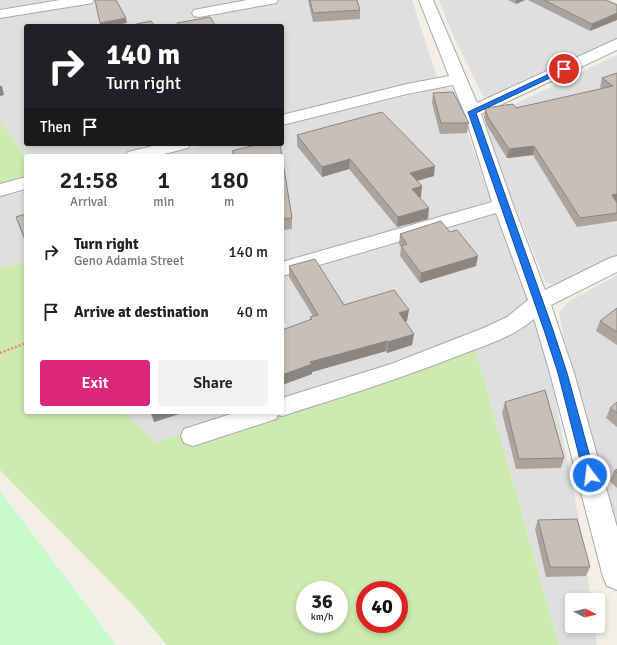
<!DOCTYPE html>
<style>
body{margin:0;font-family:Signika,sans-serif;background:#f2f2f2;color:#202124;height:100vh;display:flex;flex-direction:column;font-size:15px;white-space:nowrap}
*{box-sizing:border-box;margin:0}
p{font-size:13px;color:#757577}
.icon{flex:none;width:22px;height:22px;fill:none;stroke:currentColor;stroke-width:2;stroke-linecap:round;stroke-linejoin:round}
.map{position:relative;flex:1;overflow:hidden}
.details{position:absolute;left:24px;top:154px;width:260px;height:260px;display:flex;flex-direction:column;background:#fff;border-radius:4px;box-shadow:0 2px 6px #0003}
.details>*{flex:none}
.hud{position:absolute;left:24px;top:24px;width:260px;height:122px;border-radius:4px;box-shadow:0 2px 6px #0003;background:#202124;color:#fff;overflow:hidden}
.needle{width:26px;rotate:97deg}
.controls{position:absolute;left:565px;top:593px;display:grid;gap:8px}
.controls a{display:grid;place-items:center;width:40px;height:40px;border-radius:4px;background:#fff;box-shadow:0 2px 6px #0003;font-size:20px}
.speed{position:absolute;left:296px;top:581px;display:flex;gap:8px;font-size:20px;font-weight:700;text-align:center}
.speed>*{display:grid;place-content:center;width:52px;height:52px;border-radius:50%;background:#fff;box-shadow:0 2px 6px #0003;line-height:1}
.speed small{font-size:10px;font-weight:400}
.speed .limit{border:6px solid #d22;background:#fff;color:#111}
.pin{position:absolute;display:grid;place-items:center;width:34px;height:34px;color:#fff;margin:-17px;border:2px solid #fff;border-radius:50%;box-shadow:0 1px 4px #0007}
.me{position:absolute;width:44px;margin:-22px;rotate:345deg;stroke-linejoin:round;filter:drop-shadow(0 0 3px #0008)}
.turn{display:flex;align-items:center;gap:14px;height:84px;padding:0 16px;font-size:18px}
.turn .icon{width:52px;height:52px;stroke-width:2.5}
.turn b{display:block;font-size:28px;line-height:34px}
.then{display:flex;align-items:center;height:38px;padding:0 16px;background:#0003;gap:8px;font-size:15px}
.eta{display:flex;justify-content:space-evenly;align-items:center;height:68px;text-align:center}
.eta b{font-size:24px;font-weight:600;line-height:28px}
.action{display:flex;gap:8px;margin-top:auto;padding:8px 16px}
.action a{flex:1;height:46px;border-radius:4px;background:#db2777;color:#fff;font-size:16px;font-weight:600;line-height:46px;text-align:center}
.action a+a{background:#f2f2f2;color:#202124}
ul{padding:0;list-style:none}
li{display:flex;align-items:center;gap:12px;height:60px;padding:0 16px}
li div{flex:1}
li b{display:block;font-size:15px}
li em{font-style:normal}
.map>svg:first-child{display:block}
.residential{fill:#e0dfdf}
.grass{fill:#cdebb0;fill-rule:evenodd}
.park{fill:#c8facc}
.lines{fill:none;stroke-linecap:round;stroke-linejoin:round}
.minor-casing{stroke:#a9a9a9;stroke-width:2}
.path{stroke:#fa8072;stroke-width:2.5;stroke-dasharray:2 2;stroke-linecap:butt}
.minor{fill:#fff;fill-rule:evenodd}
.wall{fill:#aba49e}
.shaded-wall{fill:#8b8681}
.building{fill:#c7bfb8;stroke:#8b8681}
.route{fill:#1a73e8;stroke:#114b97}
</style>
<div class="map">
<svg width="617" height="645" viewBox="0 0 617 645">
<rect width="100%" height="100%" fill="#f2efe9"/>
<path class="residential" d="M0 0H60L0 10Z
M110 0H412L437 77 282 115V26H26V144H139L143 149 117 156 26 157 0 121V18Z
M439 0H610L617 3V39L485 100 454 37Z
M617 55V256L563 285 546 283 480 121Z
M444 87 453 90 491 201 282 263V156H160L207 144H282V125Z
M26 191V261L0 268V197Z
M496 214 544 342 581 530 591 600H572V626H594L597 645H559L475 348 282 404V329L287 327 282 320V277Z
M617 275V555L606 546 559 313 568 302Z
M124 412H255L154 442Z"/>
<path class="grass" d="M0 121 26 157V180L0 187Z
M26 261V412H124L154 442 255 412H282L475 348 559 645H167L134 606 0 470V268ZM305 590H339V624H305ZM365 590H399V624H365Z"/>
<path class="park" d="M0 491 116 645H0Z"/>
<g class="lines">
<defs>
<path id="minor" d="M60 0H94L92 3 87 4 0 18V10Z
M247 0H278L276 3 271 4 199 17 194 16 192 13 194 10 199 9Z
M419 0H433L477 103 617 39V50L481 114 513 205 545 290 610 258 617 256V272L551 305 574 373 617 527V590L607 586 603 577 550 373 534 319C513 337 486 345 460 355 402 378 342 397 282 416L278 415 276 419 193 446 184 443 181 436 184 429 237 412H282V398L391 364 486 327 507 317 528 300 496 213 282 276V262L492 202 464 112 453 85 407 94 282 125V115L407 84 449 76Z
M161 144H191L188 148 156 156H125L128 152Z
M26 177V189L0 196V184Z"/>
</defs>
<use href="#minor" class="minor-casing"/>
<path class="path" d="M0 353 26 343"/>
<use href="#minor" class="minor"/>
</g>
<path class="wall" d="M308 0H357L360 10V19L313 22Z
M508 0H525L516 4Z
M528 0H606L590 31Z
M617 73V221L577 227 533 155 507 158 487 126 484 117 485 108H516L602 89 600 87 602 78Z
M433 93 469 123 467 133 440 134 432 103Z
M297 135 434 176 417 181 421 197H419L428 219 397 227 349 169 322 177 297 146Z
M259 144H280L292 218V229L282 230V156H233L232 151Z
M26 214V244L16 217Z
M400 234 476 266 420 283 400 256 401 247 399 244Z
M289 266 344 305 407 321 405 322 414 334 412 345 387 353 386 351 312 372V374L282 385V330L310 320V317L313 316 289 277Z
M617 308V345L596 331 600 321Z
M505 402 564 458 561 468 516 469 502 413Z
M617 402V427L606 418 610 408Z
M150 412H185L154 422Z
M617 469V488L610 481 614 471Z
M538 520 590 567 586 576 546 577 535 529Z"/>
<path class="shaded-wall" d="M516 0H525L516 4Z
M617 13V20L590 31 592 24Z
M126 18 127 23 111 26H101L100 23Z
M0 86H2L4 95 0 96Z
M534 146 533 155 507 158 509 149Z
M350 159 349 169 322 177V167Z
M435 166 434 176 409 183 410 173Z
M422 186 421 197 411 199 412 189Z
M617 194V203L612 195Z
M429 208 428 219 397 227 398 217Z
M478 256 476 266 420 283 421 273Z
M409 310 407 321 398 324 399 313Z
M414 334 412 345 387 353 388 342Z
M387 341 386 351 312 372V374L282 385V375L310 362Z
M152 412H185L154 422Z"/>
<path class="building" d="M95 0H116L126 18 100 23Z
M310 0H357L360 10 313 13Z
M544 0H606L617 5V13L592 24Z
M210 17 216 26H178L177 23Z
M151 21 155 26H127Z
M617 73V194L612 195 617 203V213L580 218 534 146 509 149 488 117 485 108 513 104 516 108 613 86 602 78Z
M453 92 469 123H441L433 93Z
M382 112 435 166 410 173 422 186 412 189 429 208 398 217 350 159 322 167 297 135Z
M259 144H280L292 218 282 219V156H236L232 151Z
M26 214V242L16 217Z
M441 221 450 232 457 230 478 256 421 273 401 246 407 244 400 234Z
M315 259 344 305 394 290 409 310 399 313 414 334 388 342 387 341 310 362 312 364 282 375V330L312 319 310 317 318 315 289 266Z
M617 308V332L600 321Z
M545 390 564 458 519 459 505 402Z
M617 402V413L610 408Z
M617 469V473L614 471Z
M577 519 590 567H550L538 520Z"/>
<path class="route" d="M564 67 567 69V70L476 113 553 330 567 373 595 475 593 478 590 479 586 478 584 475 558 373 544 330 468 112Z"/>
</svg>
<div class="controls">
<a><svg class="needle" viewBox="-14 -14 28 28"><path d="M0-13l5 13h-10z" fill="#e53935"/><path d="M0 13l5-13h-10z" fill="#757577"/></svg></a>
</div>
<div class="speed"><div>36<small>km/h</small></div><div class="limit">40</div></div>
<div class="pin" style="left:564px;top:69px;background:#d93025"><svg class="icon" aria-label="arrive" viewBox="0 0 24 24"><path d="M6 21V4h12l-3 4 3 4H6"/></svg></div>
<svg class="me" style="left:590px;top:475px" viewBox="-20 -20 40 40"><circle r="17" fill="#1a73e8" stroke="#fff" stroke-width="3"/><path d="M0-11L8 9 0 5-8 9z" fill="#fff"/></svg>
<div class="hud">
<div class="turn"><svg class="icon" aria-label="right" viewBox="0 0 24 24"><path d="M7 20v-9h11M14 6l5 5-5 5"/></svg><div><b>140 m</b>Turn right</div></div>
<div class="then">Then<svg class="icon" aria-label="arrive" viewBox="0 0 24 24"><path d="M6 21V4h12l-3 4 3 4H6"/></svg></div>
</div>
<section class="details">
<div class="eta">
<div><b>21:58</b><p>Arrival</p></div>
<div><b>1</b><p>min</p></div>
<div><b>180</b><p>m</p></div>
</div>
<ul>
<li><svg class="icon" aria-label="right" viewBox="0 0 24 24"><path d="M7 20v-9h11M14 6l5 5-5 5"/></svg><div><b>Turn right</b><p>Geno Adamia Street</p></div><em>140 m</em></li>
<li><svg class="icon" aria-label="arrive" viewBox="0 0 24 24"><path d="M6 21V4h12l-3 4 3 4H6"/></svg><div><b>Arrive at destination</b></div><em>40 m</em></li>
</ul>
<div class="action"><a>Exit</a><a>Share</a></div>
</section>
</div>
